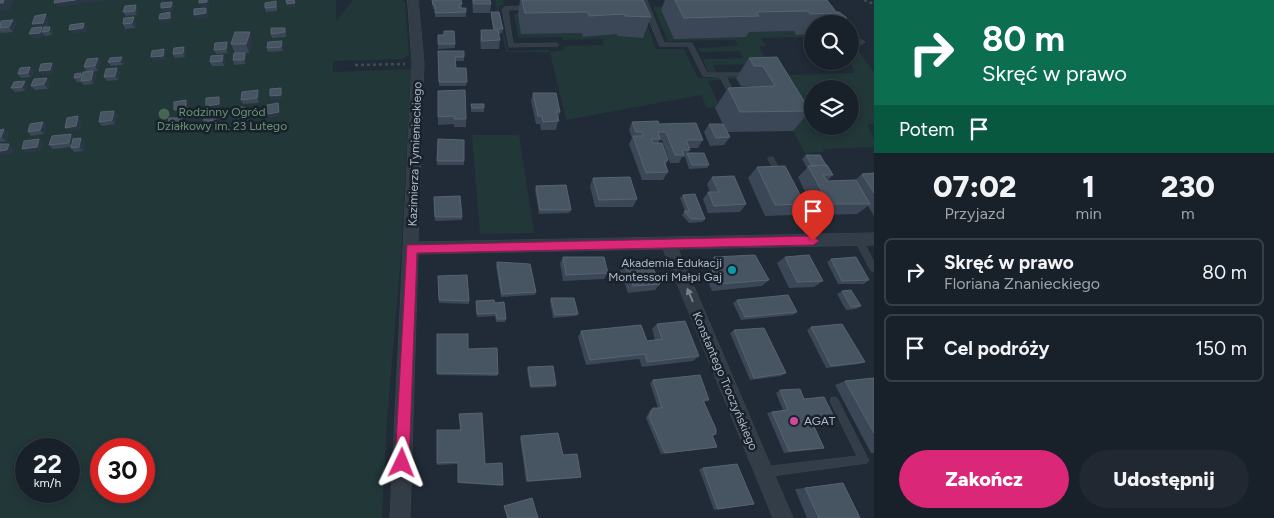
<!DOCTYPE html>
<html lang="pl">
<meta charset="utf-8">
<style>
body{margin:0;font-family:Figtree,sans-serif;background:#212831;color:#f1f3f6;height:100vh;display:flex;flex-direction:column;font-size:19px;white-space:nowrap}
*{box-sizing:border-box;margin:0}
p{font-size:16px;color:#9fa3a8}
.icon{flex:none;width:28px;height:28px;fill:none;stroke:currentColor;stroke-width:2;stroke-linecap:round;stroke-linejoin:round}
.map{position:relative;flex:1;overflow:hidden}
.panel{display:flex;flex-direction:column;background:#182029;width:400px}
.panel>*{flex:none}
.guide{background:#0b6e4f;color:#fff;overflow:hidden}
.tools{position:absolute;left:804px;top:15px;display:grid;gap:10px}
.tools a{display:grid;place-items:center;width:55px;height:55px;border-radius:50%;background:#182029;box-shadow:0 2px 8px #0003,0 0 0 1px #363e46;font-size:25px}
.speed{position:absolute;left:15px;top:438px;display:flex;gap:10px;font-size:25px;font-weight:700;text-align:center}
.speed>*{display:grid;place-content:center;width:65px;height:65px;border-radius:50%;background:#182029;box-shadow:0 2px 8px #0003,0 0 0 1px #363e46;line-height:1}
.speed small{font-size:12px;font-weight:400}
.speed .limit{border:8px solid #d22;background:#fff;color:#111}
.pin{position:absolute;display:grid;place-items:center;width:42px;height:42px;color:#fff;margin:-51px -21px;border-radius:50% 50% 50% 0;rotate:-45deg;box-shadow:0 0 5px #0007}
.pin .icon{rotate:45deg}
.me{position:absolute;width:55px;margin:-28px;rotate:2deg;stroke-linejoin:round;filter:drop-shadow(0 0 4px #0008)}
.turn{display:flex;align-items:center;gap:18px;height:105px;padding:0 25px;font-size:22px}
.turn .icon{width:65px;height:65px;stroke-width:2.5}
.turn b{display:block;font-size:35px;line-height:42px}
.then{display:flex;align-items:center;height:48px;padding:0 25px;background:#0003;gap:10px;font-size:19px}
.eta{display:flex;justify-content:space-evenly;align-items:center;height:85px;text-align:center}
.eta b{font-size:30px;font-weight:800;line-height:35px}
.action{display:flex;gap:10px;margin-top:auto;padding:10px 25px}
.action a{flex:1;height:58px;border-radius:30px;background:#db2777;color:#fff;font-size:20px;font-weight:800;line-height:58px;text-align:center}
.action a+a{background:#212831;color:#f1f3f6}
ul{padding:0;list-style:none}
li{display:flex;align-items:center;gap:15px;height:68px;margin:0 10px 8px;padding:0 15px;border:2px solid #363e46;border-radius:8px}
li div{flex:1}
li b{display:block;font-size:19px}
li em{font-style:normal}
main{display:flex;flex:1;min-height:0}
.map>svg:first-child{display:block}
.green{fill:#223738;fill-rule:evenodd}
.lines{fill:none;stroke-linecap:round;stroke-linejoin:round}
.service-casing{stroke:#3d4651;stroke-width:1}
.minor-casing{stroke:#3d4651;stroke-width:1}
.path{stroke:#3a5050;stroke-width:2.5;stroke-dasharray:3 3;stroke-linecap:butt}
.service{fill:#333d47;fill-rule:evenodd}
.minor{fill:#333d47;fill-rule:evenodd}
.tree{fill:#466555}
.wall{fill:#3b4756}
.shaded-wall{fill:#2b3745}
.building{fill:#475462;stroke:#576371}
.oneway{fill:#77818c}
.route{fill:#db2777;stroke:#8e194d}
.culture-dot{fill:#0f9aa8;stroke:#19222c;stroke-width:2}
.hotel-dot{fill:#d1479c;stroke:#19222c;stroke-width:2}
.labels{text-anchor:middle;stroke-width:5;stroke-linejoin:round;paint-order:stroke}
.park-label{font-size:12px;fill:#66946e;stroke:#19222c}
.street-label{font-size:12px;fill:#aeb8c4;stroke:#19222c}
.poi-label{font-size:12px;fill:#aeb8c4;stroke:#19222c;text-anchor:end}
</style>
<main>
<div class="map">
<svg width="874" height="518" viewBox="0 0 874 518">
<rect width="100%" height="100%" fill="#202b37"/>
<path class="green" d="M0 0H336V21L353 0H402L405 2 409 55 403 59 333 61V72L411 69 401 256 387 420 382 518H0ZM26 449H69V491H26ZM101 449H144V491H101Z
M495 0H503L504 5 498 6 508 51 549 50 550 52 564 50 563 46 604 45 602 39 563 40 562 37 518 38 514 14 581 13 518 15 522 33H582L584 37 617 34 618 36H634L635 38 642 37 644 16 656 49H684L698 78 768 76 708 81 720 106 750 104 741 86H749L760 106 707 108 701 95 566 120 550 52H506Z
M691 6 744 32 794 31 796 35 812 34V37L761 38 766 46 759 47 768 64 713 65 716 72 709 73 703 59 743 58 740 51 700 52 698 48 738 46 735 40 668 41 653 7Z
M857 49 874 72V124H867L874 139V147L823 149 824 152 805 153 789 123 782 76 819 142 784 75 854 73C851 59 845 61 857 49ZM812 89H850V126H812Z
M472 135H519L534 233 480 234Z"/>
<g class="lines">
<defs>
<path id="service" d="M641 0H647L664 43H692L707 73H749L750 74 747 76H726L735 95 734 96H730L720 77 703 76 688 46H660Z
M529 6 531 7V9L508 10 513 44 556 43 558 44V46L509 47 502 9 505 7Z
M850 40H862L865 42 862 44H850Z
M769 157H773L782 174 781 176H777L768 159Z
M793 199 795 200 816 239 817 241 816 243H810L790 202Z
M858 236 861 237 874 262V272L871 271 854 239 855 237Z
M834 397 837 398 867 457 869 460 867 463 764 477 761 475 759 472 761 469 764 467 857 456 830 401 831 398Z"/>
<path id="minor" d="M408 0H418L424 63 418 242 874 233V245L678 249 793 518H773L663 249 418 254 410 518H390L412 63Z"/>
</defs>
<use href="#service" class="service-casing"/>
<use href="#minor" class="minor-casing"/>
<path class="path" d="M864 0 874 4
M355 65 405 64"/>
<use href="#service" class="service"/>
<use href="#minor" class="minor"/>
</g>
<circle class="tree" cx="164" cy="114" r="5.5"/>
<path class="wall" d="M432 0 462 4V8L466 12V17H435V9H433Z
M472 0H490L491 4 490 13H473Z
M520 0H643L651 17 643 38 617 36V34L583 37 582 33 521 34 518 15Z
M665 0H827L844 23 834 24 831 21 830 24H812V34L796 35 794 31 749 32 746 37 674 39 661 10Z
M277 6V11L266 12 265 8Z
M139 10 137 15 126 16 123 12Z
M491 12 503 29 502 33 498 34 500 40 499 49H481L480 39 481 30H493L491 16Z
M49 19 46 27H50L53 31 52 35 46 36 44 35V37L33 38 29 34 35 28Z
M13 20 16 24 13 32 1 33 0 32V22Z
M136 22 135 28 125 29 123 24Z
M286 32V37L272 38 271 34Z
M438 35H444L455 44V48L438 49Z
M253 41 249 53H235L231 44Z
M227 42 228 47V53L216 54 214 50Z
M283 45V51L268 52 267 48Z
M184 47 186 52 185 57 175 58 173 54Z
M438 51H464V61H455L456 68 467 82 466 86H439Z
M245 53 246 57 245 64 234 65 233 60Z
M777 57 810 111 793 131 727 132 730 137 724 145 710 146 704 132 709 124H723L715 108 728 88 750 87 749 86H741L736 78 749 58Z
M98 58 101 62 98 71 87 72 84 67Z
M225 59 224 66H212L210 62Z
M124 61 123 65 111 66 108 62Z
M30 67 34 71 31 77 21 78 18 74Z
M93 71 96 75 94 84 84 85 81 82H77L74 78 81 73 82 75Z
M120 72 118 80 107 81 104 77Z
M50 82 48 89 35 90 31 86Z
M28 85 25 91 15 92 11 88Z
M258 90 259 94V103L243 104 241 100Z
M438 91 466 119V127H454V124L438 125Z
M533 93 560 112 556 130H541L540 124H536L531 101Z
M471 104 484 108V112H471Z
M246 111V118L238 119 236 115Z
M117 115 115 124 102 126 99 122Z
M182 118 184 122 181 132H169L167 128Z
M43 122 46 126 44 134 31 136 28 132Z
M632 122 659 124 703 140 698 148H689L690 150 687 153 709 165 707 168 689 169 685 157H682L679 163H670L662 140H660L658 143 668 160 666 165 668 172 663 180H642L629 144 632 138 629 130Z
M0 130 8 133 6 141 0 142Z
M71 134 75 139 81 138 85 142 83 151 74 152 71 147 53 149 49 145Z
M438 139 464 161V165H437Z
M806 155 826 165 833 175 827 181 855 180 862 174 874 173V216L868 206 857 214 817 215 798 177 807 168 802 159Z
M757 167 805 204 794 215 765 216 748 178Z
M712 177 746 204 740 212 708 213 703 199 708 192H710L707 184Z
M593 178 637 199 633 207H595L590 186Z
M536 186 571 210 569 213 539 214 535 190Z
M683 195 705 219 702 222 689 223 682 215 685 211 680 198Z
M434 197 462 217V220L435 221Z
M563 257 608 273 604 279 563 281 560 263Z
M714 257 769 280 762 286 712 291 706 277 712 271 708 264Z
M785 257 823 281 814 287 789 288 777 263Z
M831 259 869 280 864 284H838L827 262Z
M497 262 536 292 535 295 501 297 496 266Z
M624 263 648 269 660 284 655 290 628 293 620 270Z
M438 276 469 301V304L439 303Z
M842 291 861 306 856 309 846 310 837 294Z
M551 298 578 314 576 316 553 318 550 301Z
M737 300 797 312 793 315 741 320 733 303Z
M476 301 506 319 505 322H496L495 316 477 317 476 304Z
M657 324 699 356 693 361 642 367 639 359 586 365 578 337 581 331 647 341 655 340 652 329Z
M811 327 865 362 859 364 826 368 807 330Z
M734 330 786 373 781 376 750 380 730 333Z
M437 334 468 349 498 374 497 376 437 375Z
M528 367 556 385 555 387 530 388 527 369Z
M874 378V453H871L835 385 845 381Z
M653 380 709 400 704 402 716 434 713 436 717 447 713 448 661 454 646 418 650 410 653 408H658L650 383Z
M780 390 804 399 834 417 829 419 812 421 824 448 819 449 784 453 767 413 772 412 783 410 776 393Z
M459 414 485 464 503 485 502 486 458 483V464L437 465V430H460Z
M521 436 563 455 581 477 579 478 526 482 520 438Z
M703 468 754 504 714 510 699 469Z
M805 488 860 518H807L795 489Z
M504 506 538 518H507L504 507Z"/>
<path class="shaded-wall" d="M4 0H14L9 11 0 12V3Z
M75 0H111L57 7 54 3Z
M207 0H209V7L200 8 199 3Z
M294 0 296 7 288 8 287 4Z
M172 2 174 6 173 11 163 12 161 8Z
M136 5 139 10 137 15 135 11Z
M206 8 208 12V18L196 19 194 15Z
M170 12 172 17V22L161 23 159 19Z
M46 14 49 19 46 27 43 28 46 31 42 32 44 35V37L33 38 29 34 36 28 32 24Z
M134 17 136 22 135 28 132 23Z
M847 18 844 23 835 24 838 20Z
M13 20 16 24 13 32 9 27Z
M84 23 87 27 86 32 72 34 69 30Z
M50 27 53 31 52 35 49 31Z
M250 32 253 41 249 53 246 44Z
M282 41 283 45V51L281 47Z
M227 42 228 47V53L226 49Z
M184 47 186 52 185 57 183 53Z
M164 49 166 54 165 60 153 61 151 57Z
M245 53 246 57 245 64 244 60Z
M223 55 225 59 224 66 222 61Z
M122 57 124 61 123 65 120 61Z
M98 58 101 62 98 71 95 66Z
M52 63 55 67 53 74 42 76 39 71Z
M30 67 34 71 31 77 28 73Z
M117 68 120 72 118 80 115 76Z
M93 71 96 75 94 84 91 80Z
M47 78 50 82 48 89 44 84Z
M25 81 28 85 25 91 22 87Z
M281 88 282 92 283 99 272 100 270 96Z
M258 90 259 94V103L257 98Z
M219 97 221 101V109L208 110 206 106Z
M186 100 189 104 188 112 176 114 174 110Z
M278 103 279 107 280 116 270 118 268 114Z
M244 107 246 111V118L244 114Z
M114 111 117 115 115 124 112 120Z
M215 112 218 117V124L206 126 204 122Z
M78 116 82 121 80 130 69 132 65 128Z
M182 118 184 122 181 132 179 128Z
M43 122 46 126 44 134 40 130Z
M4 129 8 133 6 141 1 137Z
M71 134 75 138 72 147 69 143Z
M81 138 85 142 83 151 79 147Z
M39 139 43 143 41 151 26 153 22 149Z
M9 144 14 148 12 154 0 156V151Z"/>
<path class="building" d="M0 0H4L3 3H0Z
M55 0H75L54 3Z
M199 0H207V2L199 3Z
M286 0H294L295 3 287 4Z
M432 0H461L462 4H459L460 8H466V12L435 13V5H433Z
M473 0H490L491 4H474Z
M522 0H643L651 17 625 16 624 14 589 16 588 12 525 13Z
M675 0H827L837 13 810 14 808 11 756 12 759 16 684 18Z
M276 1V7L265 8V3Z
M172 2 171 7 161 8V3Z
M136 5 135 11 123 12 125 6Z
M206 8V13L194 15V9Z
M170 12V18L159 19 160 14Z
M491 12H499L503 29H494Z
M836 12H839L847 18 838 20 835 17 837 13Z
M46 14 43 23 32 24 35 16Z
M134 17 132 23 123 24 124 18Z
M13 20 9 27 0 28 1 21Z
M84 23 83 28 69 30 70 25Z
M42 27 40 33 29 34 32 28Z
M44 27H50L49 31 42 32Z
M271 28H285V32L271 34Z
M481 30H498L500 40 482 41Z
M444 31H454L455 44H438V35H444Z
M235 32H250L246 44H231Z
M282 41 281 47 267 48 268 42Z
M227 42 226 49 214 50 215 43Z
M184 47 183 53 173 54 174 48Z
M164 49 163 56 151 57 152 51Z
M438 51H464V57H455L456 68H466L467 82H439Z
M234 53H245L244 60H233Z
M223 55 222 61 210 62 211 56Z
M122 57 120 61 108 62 110 58Z
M777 57 810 111 740 112 728 88 775 86 763 66H754L749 58Z
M98 58 95 66 84 67 87 59Z
M52 63 50 70 39 71 41 64Z
M30 67 28 73 18 74 20 68Z
M117 68 115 76 104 77 106 69Z
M93 71 91 80 81 81 83 72Z
M81 73 80 77 74 78 75 74Z
M47 78 44 84 31 86 34 79Z
M25 81 22 87 11 88 14 82Z
M281 88V95L270 96V89Z
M258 90 257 98 241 100 242 92Z
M465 90 466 119H454V116L438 117V91Z
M533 93H556L560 112H556L559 121 543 122 542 116H538Z
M219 97V104L206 106V98Z
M186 100V108L174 110V102Z
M278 103 279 112 268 114 267 105Z
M471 104H484V108H472Z
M244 107V114L236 115V108Z
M114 111 112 120 99 122 101 112Z
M215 112 216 120 204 122V114Z
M78 116 76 126 65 128 67 118Z
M169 118H182L179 128H167Z
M658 121 659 124 696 123 703 140H686L690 150H682L684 155H675L666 132H658L660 139H651L653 143H662L668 160 664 161 668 172 646 173 633 136H643L642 132H636L632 122Z
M43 122 40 130 28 132 30 124Z
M709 124H723L730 137 716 138Z
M4 129 1 137H0V130Z
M71 134 69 143 49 145 52 136Z
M81 138 79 147 71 148 73 139Z
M39 139 37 147 22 149 24 141Z
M438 139 464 140V161H437Z
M0 144H9L7 150 0 151Z
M687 153H704L709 165H692Z
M806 155H820L826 165 812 166Z
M827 165 833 175H823L827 181 856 180 870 204H829L808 166Z
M785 166 805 204 775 205 757 167Z
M874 173V193L862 174Z
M734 176 746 204 714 206 708 192H719L712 177Z
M630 177 637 199 599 200 593 178Z
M566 185 571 210H540L536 186Z
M695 194 705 219H691L684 211H689L683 195Z
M460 196 462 217H435L434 197Z
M755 255 769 280 718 284 712 271 720 270 714 257Z
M809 255 823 281 797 282 785 257Z
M563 257H604L608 273 566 275Z
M856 257 869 280 842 281 831 259Z
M497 262 530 264 536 292 502 294Z
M645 262 648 269 653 268 660 284 633 286 624 263Z
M467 275 469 301 439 300 438 276Z
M851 290 861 306 851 307 842 291Z
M788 295 797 312 745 317 737 300Z
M551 298H574L578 314 555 315Z
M494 300 495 303 504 302 506 319H497L496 313 477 314 476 301Z
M685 321 699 356 647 362 645 354 590 360 581 331 641 325 647 341 662 339 657 324Z
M842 324 865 362 831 366 811 327Z
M764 328 786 373 754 378 734 330Z
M437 334H468V349L497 348 498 374 437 373Z
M553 366 556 385 531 386 528 367Z
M700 375 709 400H703L716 429V434L712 435 717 447 665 453 649 417 653 408H662L653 380Z
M874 378V433L845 381Z
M800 389 804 399 824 397 834 417 811 420 824 448 789 451 772 412 788 410 780 390Z
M482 413 485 464 502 463 503 485 458 482V462L437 463V430H461L459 414Z
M558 433 563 455 577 454 581 477 528 481 521 436Z
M737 464 754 504 718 509 703 468Z
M843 483 860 518H819L805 488Z
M532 498 538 518H508L504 506Z"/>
<defs><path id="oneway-solid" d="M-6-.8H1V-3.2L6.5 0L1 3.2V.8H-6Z" transform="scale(1.25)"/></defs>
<use class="oneway" href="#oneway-solid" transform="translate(690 295) rotate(-113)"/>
<path class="route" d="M813 236 819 241 813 245 417 253 409 463 407 468 402 470 397 468 395 463 407 245Z"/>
<circle class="culture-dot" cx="732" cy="270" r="5"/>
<circle class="hotel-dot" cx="794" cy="421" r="5"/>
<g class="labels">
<g class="park-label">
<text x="222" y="116">Rodzinny Ogród<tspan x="222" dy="14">Działkowy im. 23 Lutego</tspan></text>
</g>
<g class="street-label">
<text transform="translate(415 154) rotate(-88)" y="4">Kazimierza Tymienieckiego</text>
<text transform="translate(725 381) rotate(67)" y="4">Konstantego Troczyńskiego</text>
</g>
<g class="poi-label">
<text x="722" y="267">Akademia Edukacji<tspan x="722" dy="14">Montessori Małpi Gaj</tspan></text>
<text x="804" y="425" text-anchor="start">AGAT</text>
</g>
</g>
</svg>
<div class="tools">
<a><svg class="icon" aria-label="search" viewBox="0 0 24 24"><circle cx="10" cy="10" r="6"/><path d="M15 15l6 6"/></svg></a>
<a><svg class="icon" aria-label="layers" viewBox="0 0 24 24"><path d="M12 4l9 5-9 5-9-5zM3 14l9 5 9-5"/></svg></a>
</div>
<div class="speed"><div>22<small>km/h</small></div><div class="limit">30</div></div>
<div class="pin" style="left:813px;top:241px;background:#d93025"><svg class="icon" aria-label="arrive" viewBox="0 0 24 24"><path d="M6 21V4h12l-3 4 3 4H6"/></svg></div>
<svg class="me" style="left:402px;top:463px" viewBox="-20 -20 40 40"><path d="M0-17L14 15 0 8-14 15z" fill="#db2777" stroke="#fff" stroke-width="4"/></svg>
</div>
<section class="panel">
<div class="guide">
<div class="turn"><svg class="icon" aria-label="right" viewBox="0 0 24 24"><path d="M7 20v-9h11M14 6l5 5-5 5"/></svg><div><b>80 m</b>Skręć w prawo</div></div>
<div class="then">Potem<svg class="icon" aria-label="arrive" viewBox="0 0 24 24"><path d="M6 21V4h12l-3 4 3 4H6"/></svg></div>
</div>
<div class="eta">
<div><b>07:02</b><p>Przyjazd</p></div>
<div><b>1</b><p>min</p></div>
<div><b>230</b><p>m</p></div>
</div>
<ul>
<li><svg class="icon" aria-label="right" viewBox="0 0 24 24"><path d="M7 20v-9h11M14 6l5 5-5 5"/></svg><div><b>Skręć w prawo</b><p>Floriana Znanieckiego</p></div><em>80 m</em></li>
<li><svg class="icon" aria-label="arrive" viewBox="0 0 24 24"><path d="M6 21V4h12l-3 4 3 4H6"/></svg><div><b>Cel podróży</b></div><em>150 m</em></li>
</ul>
<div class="action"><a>Zakończ</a><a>Udostępnij</a></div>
</section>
</main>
